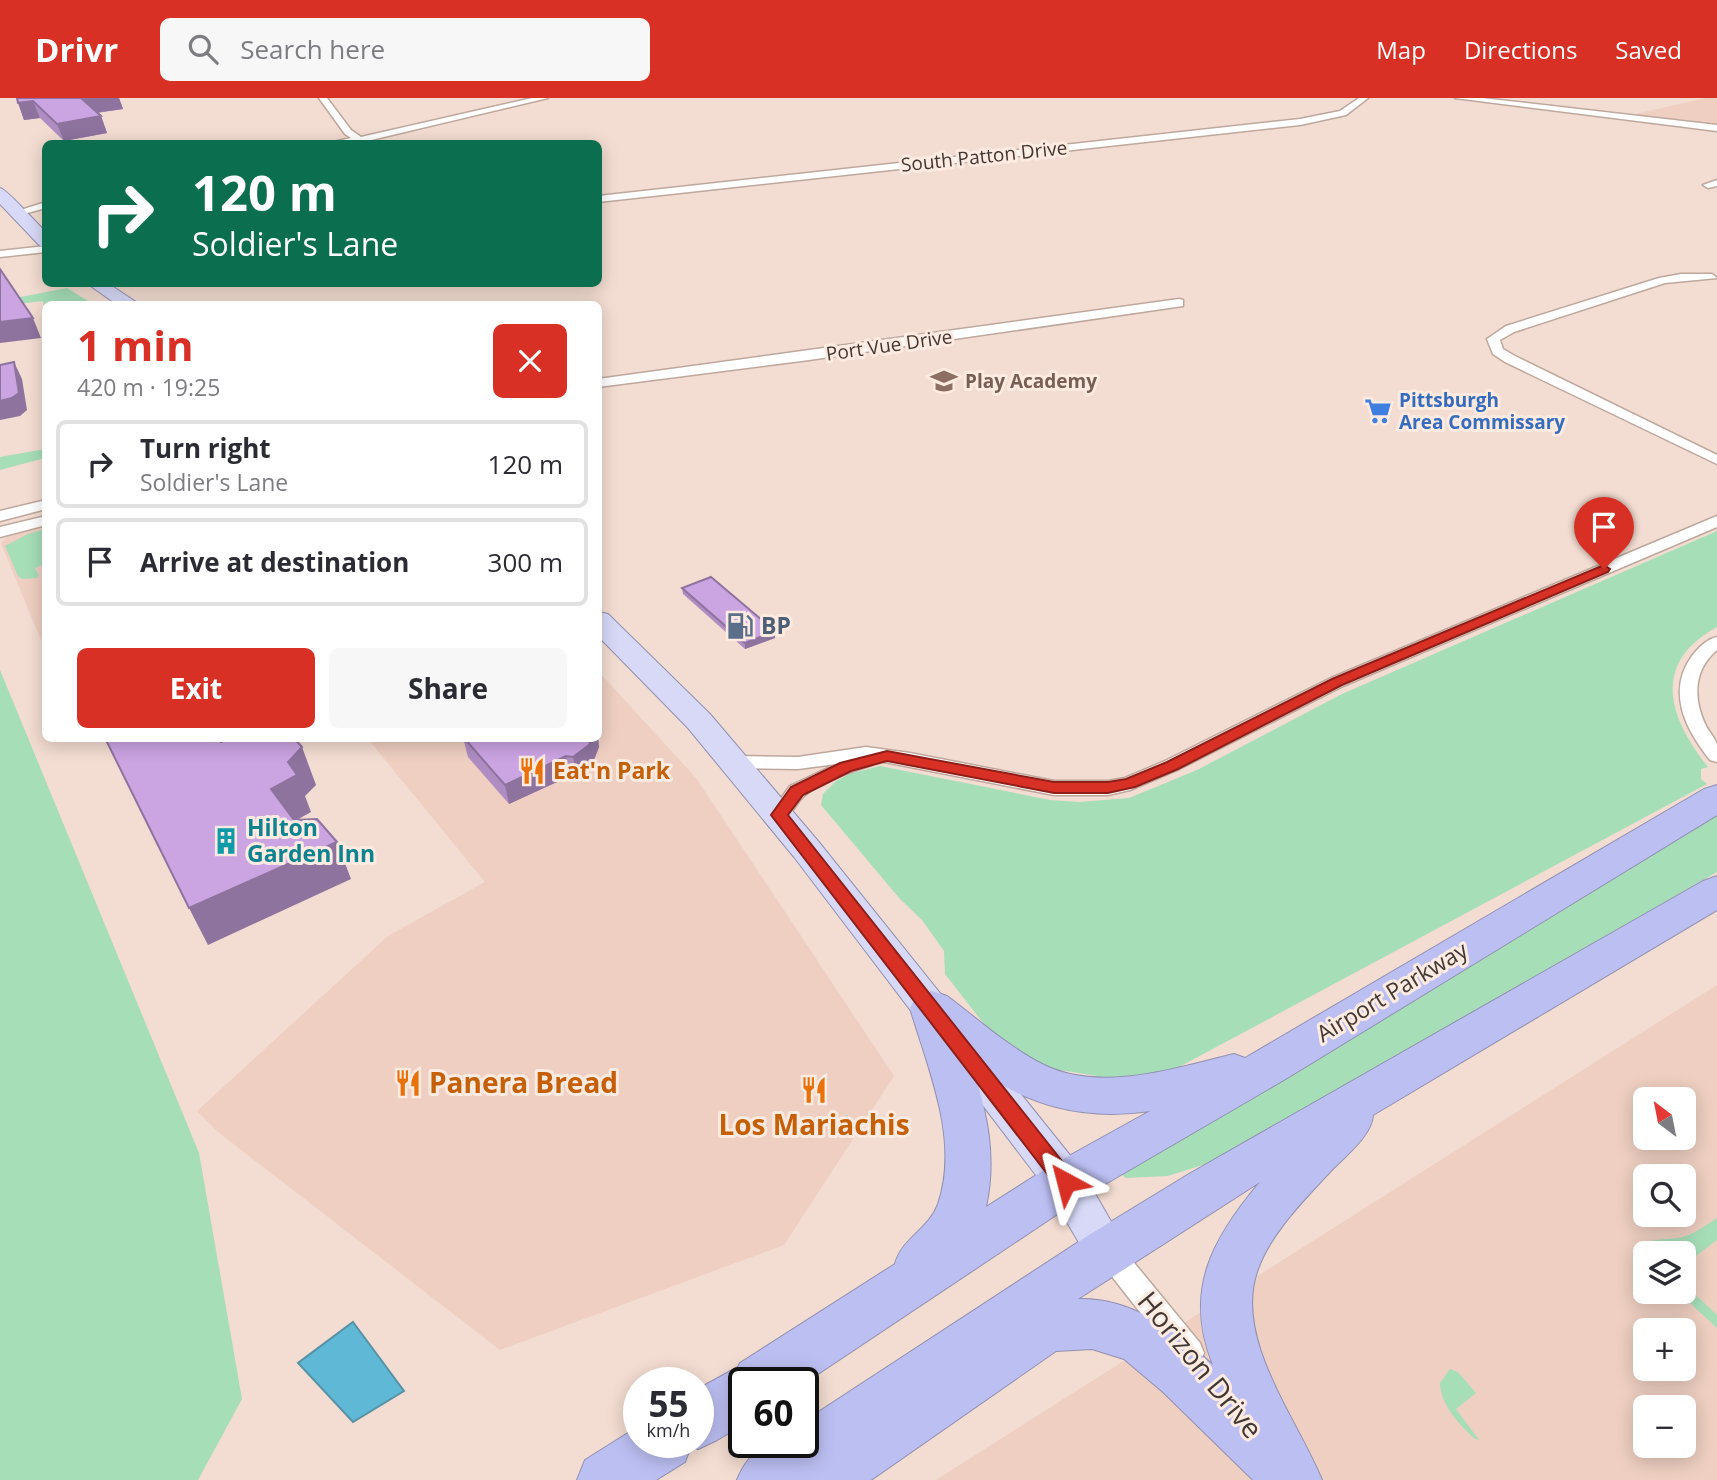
<!DOCTYPE html>
<meta charset="utf-8">
<style>
body{margin:0;font-family:"Open Sans",sans-serif;background:#f7f7f7;color:#2b2b33;height:100vh;display:flex;flex-direction:column;font-size:26px;white-space:nowrap}
*{box-sizing:border-box;margin:0}
p{font-size:23px;color:#7c7c81}
.icon{flex:none;width:38px;height:38px;fill:none;stroke:currentColor;stroke-width:2;stroke-linecap:round;stroke-linejoin:round}
.map{position:relative;flex:1;overflow:hidden}
.panel{position:absolute;left:42px;top:203px;width:560px;height:441px;display:flex;flex-direction:column;background:#fff;border-radius:10px;box-shadow:0 4px 18px #0003}
.panel>*{flex:none}
.guide{position:absolute;left:42px;top:42px;width:560px;height:147px;border-radius:10px;box-shadow:0 4px 18px #0003;background:#0b6e4f;color:#fff;overflow:hidden}
.needle{width:46px;rotate:328deg}
.buttons{position:absolute;left:1633px;top:989px;display:grid;gap:14px}
.buttons a{display:grid;place-items:center;width:63px;height:63px;border-radius:10px;background:#fff;box-shadow:0 4px 18px #0003;font-size:35px}
.speed{position:absolute;left:623px;top:1269px;display:flex;gap:14px;font-size:35px;font-weight:700;text-align:center}
.speed>*{display:grid;place-content:center;width:91px;height:91px;border-radius:50%;background:#fff;box-shadow:0 4px 18px #0003;line-height:1}
.speed small{font-size:18px;font-weight:400}
.speed .limit{border:4px solid #111;border-radius:10px;background:#fff;color:#111}
.pin{position:absolute;display:grid;place-items:center;width:60px;height:60px;color:#fff;margin:-72px -30px;border-radius:50% 50% 50% 0;rotate:-45deg;box-shadow:0 0 7px #0007}
.pin .icon{rotate:45deg}
.me{position:absolute;width:77px;margin:-38px;rotate:322deg;stroke-linejoin:round;filter:drop-shadow(0 0 5px #0008)}
.turn{display:flex;align-items:center;gap:24px;height:147px;padding:0 35px;font-size:32px}
.turn .icon{width:91px;height:91px;stroke-width:2.5}
.turn b{display:block;font-size:49px;line-height:60px}
.round{display:grid;place-items:center;flex:none;width:74px;height:74px;border-radius:10px;background:#f7f7f7}
.head{display:flex;align-items:center;justify-content:space-between;height:119px;padding:0 35px}
h1{font-size:42px;font-weight:700;line-height:52px;color:#d93025}
.primary-button{display:flex;gap:14px;margin-top:auto;padding:14px 35px}
.primary-button a{flex:1;height:80px;border-radius:10px;background:#d93025;color:#fff;font-size:28px;font-weight:700;line-height:80px;text-align:center}
.primary-button a+a{background:#f7f7f7;color:#2b2b33}
ul{padding:0;list-style:none}
li{display:flex;align-items:center;gap:21px;height:88px;margin:0 14px 10px;padding:0 21px;border:4px solid #e1e1e2;border-radius:10px}
li div{flex:1}
li b{display:block;font-size:26px}
li em{font-style:normal}
header{display:flex;align-items:center;gap:42px;box-sizing:border-box;height:98px;padding:0 35px;background:#d93025;color:#fff}
header strong{font-size:33px}
nav{display:flex;gap:38px;margin-inline-start:auto;font-size:24px}
.search{width:490px;height:63px;background:#f7f7f7;display:flex;align-items:center;gap:18px;box-sizing:border-box;padding:0 24px;border-radius:10px;color:#7c7c81;font-size:26px}
.map>svg:first-child{display:block}
.built{fill:#eecfc1;fill-rule:evenodd}
.green{fill:#a6deb8}
.water{fill:#5fb8d6;stroke:#5692a5;stroke-width:2}
.lines{fill:none;stroke-linecap:round;stroke-linejoin:round}
.street-casing{stroke:#bea89d;stroke-width:3}
.primary-casing{stroke:#9190b0;stroke-width:2}
.highway-casing{stroke:#9190b0;stroke-width:2}
.street{fill:#fff;fill-rule:evenodd}
.primary{fill:#d7d9f7;fill-rule:evenodd}
.highway{fill:#bcbff2;fill-rule:evenodd}
.wall{fill:#af8dc2}
.shaded-wall{fill:#8e739e}
.building{fill:#cba4e2;stroke:#8e739e;stroke-width:2}
.route{fill:#d93025;stroke:#8d1f18;stroke-width:2}
.labels{text-anchor:middle;stroke-width:6;stroke-linejoin:round;paint-order:stroke}
.far-street-label{font-size:19px;fill:#413834;stroke:#fdeae1}
.far-education-label{font-size:19px;font-weight:bold;fill:#785e54;stroke:#fdeae1;text-anchor:start}
.far-shop-label{font-size:19px;font-weight:bold;fill:#366cbe;stroke:#fdeae1;text-anchor:start}
.service-label{font-size:23px;font-weight:bold;fill:#4e5e75;stroke:#fdeae1;text-anchor:start}
.food-label{font-size:23px;font-weight:bold;fill:#c56008;stroke:#fdeae1;text-anchor:start}
.culture-label{font-size:23px;font-weight:bold;fill:#0d838f;stroke:#fdeae1;text-anchor:start}
.street-label{font-size:23px;fill:#413834;stroke:#fdeae1}
.near-food-label{font-size:28px;font-weight:bold;fill:#c56008;stroke:#fdeae1;text-anchor:start}
.near-street-label{font-size:28px;fill:#413834;stroke:#fdeae1}
</style>
<header>
<strong>Drivr</strong>
<div class="search"><svg class="icon" aria-label="search" viewBox="0 0 24 24"><circle cx="10" cy="10" r="6"/><path d="M15 15l6 6"/></svg>Search here</div>
<nav><a>Map</a><a>Directions</a><a>Saved</a></nav>
</header>
<div class="map">
<svg width="1717" height="1382" viewBox="0 0 1717 1382">
<rect width="100%" height="100%" fill="#f3dcd1"/>
<path class="built" d="M1706 0H1717V27L1631 17Z
M45 427V547L40 540 1 445 7 439Z
M599 574 696 680 894 978 784 1147 500 1252 218 1034 197 1013 388 838 485 784 368 641 598 640Z
M1717 887V1382H936ZM1645 1001H1684V1040H1645ZM1645 1078H1684V1116H1645ZM1645 1155H1684V1194H1645ZM1645 1232H1684V1270H1645ZM1645 1309H1684V1348H1645Z"/>
<path class="green" d="M67 190 93 206 44 208 43 203 0 208V203Z
M45 351V360L0 372V359Z
M45 431V466L35 470 39 477 37 480 22 481 18 478 5 448 28 436Z
M1717 433V529C1651 565 1668 619 1708 669L1701 671V681L1707 686 1192 962 1171 973 1100 987 1097 978 1060 972 1059 981 994 939 945 876 944 853 922 822 900 801 821 707 823 696 836 683 849 676 880 668 1050 702 1079 704 1129 700 1197 672 1342 596Z
M0 572 199 1055 242 1301 198 1382H0Z
M1717 717V774L1215 1063 1168 1078 1125 1080 1121 1075Z
M1717 1120V1142L1684 1167V1155H1645V1163L1635 1153C1656 1138 1654 1143 1677 1140 1692 1138 1705 1128 1717 1120Z
M1684 1186 1717 1217V1230L1678 1194H1684Z
M1450 1271 1458 1274 1476 1295 1456 1311 1479 1342 1475 1341C1459 1326 1441 1308 1440 1285Z"/>
<path class="water" d="M353 1224 404 1293 353 1324 298 1265Z"/>
<g class="lines">
<defs>
<path id="street" d="M319 0H327L351 32 361 39 532 0H548L367 43 368 46H324L351 40 345 36Z
M1359 0H1368L1346 17 1300 27 598 104V98L1300 21 1340 13Z
M1455 0H1482L1717 27V33Z
M1717 82V88L1708 90 1703 87Z
M46 104V110L16 118 11 115Z
M46 148V154L0 159V153Z
M1681 176H1712L1717 180 1665 185 1514 234 1500 242 1503 251 1515 258 1717 357V366L1505 264 1493 256 1487 241 1506 228 1659 180Z
M1179 201 1183 202V208L809 262 598 289V281Z
M46 402V411L0 423V413Z
M46 418V427L0 439V429Z
M1717 418V429L1343 588 1179 671 1130 692 1108 697H1054L874 662 872 667C850 674 822 683 805 697 792 707 791 727 772 722L769 717 790 688 836 666 798 671 736 670 729 668 727 664 729 660 736 658 798 659 866 649 910 655 1054 683H1108L1125 680 1165 663 1331 580Z
M1717 539V552C1693 572 1693 601 1706 628 1709 634 1716 641 1717 647 1717 652 1717 659 1717 664L1710 662C1686 632 1666 594 1692 558 1698 550 1707 541 1717 539Z
M1108 1141 1117 1144 1200 1245 1204 1255 1200 1265 1190 1269 1180 1265 1099 1162 1095 1153 1099 1144Z"/>
<path id="primary" d="M0 90C8 92 36 125 46 134V149L40 148 0 106Z
M88 186H109L139 206H116Z
M598 514 608 516 710 616 818 743 1081 1071 1128 1153 1122 1167 1107 1173 1092 1167 1051 1097 794 759 688 630 598 538Z"/>
<path id="highway" d="M1717 687V717L1289 979 1083 1099 803 1286 744 1284V1326L717 1342 698 1351 691 1348 685 1364 656 1382H577L585 1362 639 1328V1344H698V1291L738 1269 740 1265 895 1166C901 1141 929 1131 938 1106 960 1042 928 971 910 910L917 898 932 893 947 898C978 921 1008 949 1044 967 1102 995 1175 970 1234 956L1245 960 1704 691ZM972 967C1026 1008 1083 1023 1150 1013L1049 1069 986 1109C997 1059 987 1015 972 967Z
M1717 778V812L1373 1017C1372 1038 1343 1060 1329 1075 1303 1103 1269 1137 1257 1174 1234 1241 1297 1321 1322 1382H1253L1163 1294 1124 1261 1092 1251 1056 1253 871 1382H737C751 1348 769 1344 803 1344V1324L1089 1137 1189 1076 1703 783ZM1260 1084C1212 1141 1183 1193 1213 1267 1176 1233 1131 1199 1078 1201Z"/>
</defs>
<use href="#street" class="street-casing"/>
<use href="#primary" class="primary-casing"/>
<use href="#highway" class="highway-casing"/>
<use href="#street" class="street"/>
<use href="#primary" class="primary"/>
<use href="#highway" class="highway"/>
</g>
<path class="wall" d="M17 0H119L123 11 97 15 101 18 107 35 64 43 40 20 24 22Z
M682 490 775 540 745 551 683 496Z
M463 640H598L599 649 592 667 577 678H570L509 706 468 659Z"/>
<path class="shaded-wall" d="M80 0H119L123 11 86 16Z
M33 3 40 20 24 22 18 5Z
M101 18 107 35 64 43 57 26Z
M33 220 41 240 0 245V224Z
M14 264 22 281 27 312 20 318 0 322V303Z
M775 533V540L745 551V545Z
M592 640H598L599 649 592 667 577 678 573 659Z
M302 649 316 687 305 698 311 714 286 728 271 691 288 664Z
M566 658 570 678 509 706 505 687Z
M337 744 351 781 208 847 189 810Z"/>
<path class="building" d="M17 0H81L101 18 57 26 33 3 18 5Z
M0 171 33 220 0 224Z
M14 264 19 295 12 300 0 303V267Z
M711 479 775 533 745 545 682 490Z
M105 640H219L221 644 231 640H294L302 649 288 664 297 677 271 691 294 722 317 721 337 744 189 810Z
M464 640H592L589 647 573 659 566 658 505 687Z"/>
<path class="route" d="M1604 467 1610 471 1608 474 1342 587 1178 671 1135 689 1108 695H1054L887 663 851 673 803 697 788 717 1073 1077 1076 1084 1073 1090 1066 1093 1058 1090 771 717 791 689 840 665 887 653 1054 684H1108L1126 681 1167 664 1332 581Z"/>
<defs>
<symbol id="school-bare" viewBox="-9 -9 18 18"><path d="M0-5L7-2L0 1L-7-2ZM-4 1L0 2.5L4 1V4Q0 6-4 4Z" fill="#8d6e63" stroke="#fdeae1" stroke-width="2.5" paint-order="stroke"/></symbol>
<symbol id="supermarket-bare" viewBox="-9 -9 18 18"><path d="M-6-5.5h2.5l.6 2H6L4.5 2H-2.5L-4.4-4H-6ZM-1.5 3.2a1.3 1.3 0 1 0 .1 0ZM3 3.2a1.3 1.3 0 1 0 .1 0Z" fill="#3f7fe0" stroke="#fdeae1" stroke-width="2.5" paint-order="stroke"/></symbol>
<symbol id="fuel-bare" viewBox="-9 -9 18 18"><path d="M-5.5-6h7V0h2V4h1.3V-2.5L3-4.5l.8-.8L6-3V5H2.5V1h-1V6h-7ZM-4.2-4.7v3.2H.2V-4.7Z" fill="#5c6f8a" stroke="#fdeae1" stroke-width="2.5" paint-order="stroke"/></symbol>
<symbol id="restaurant-bare" viewBox="-9 -9 18 18"><path d="M-5-6h1v4h1v-4h1v4h1v-4h1v5L-1.5 .5V6h-2V.5L-5-1ZM5-6V6H3V1.5H1.5Q1.5-4 5-6Z" fill="#e8710a" stroke="#fdeae1" stroke-width="2.5" paint-order="stroke"/></symbol>
<symbol id="building-bare" viewBox="-9 -9 18 18"><path d="M-4-6H4V6H1V3H-1V6H-4ZM-2.5-4.3h1.7v1.8h-1.7ZM.8-4.3h1.7v1.8H.8ZM-2.5-1h1.7V.8h-1.7ZM.8-1h1.7V.8H.8Z" fill="#0f9aa8" stroke="#fdeae1" stroke-width="2.5" paint-order="stroke"/></symbol>
</defs>
<g fill-rule="evenodd">
<use href="#school-bare" x="925" y="264" width="38" height="38"/>
<use href="#supermarket-bare" x="1359" y="294" width="38" height="38"/>
<use href="#fuel-bare" x="721" y="509" width="38" height="38"/>
<use href="#restaurant-bare" x="513" y="654" width="38" height="38"/>
<use href="#building-bare" x="207" y="724" width="38" height="38"/>
<use href="#restaurant-bare" x="389" y="966" width="38" height="38"/>
<use href="#restaurant-bare" x="795" y="973" width="38" height="38"/>
</g>
<g class="labels">
<g class="far-street-label">
<text transform="translate(984 58) rotate(-6)" y="7">South Patton Drive</text>
<text transform="translate(889 247) rotate(-8)" y="7">Port Vue Drive</text>
</g>
<g class="far-education-label">
<text x="965" y="290">Play Academy</text>
</g>
<g class="far-shop-label">
<text x="1399" y="309">Pittsburgh<tspan x="1399" dy="22">Area Commissary</tspan></text>
</g>
<g class="service-label">
<text x="761" y="536">BP</text>
</g>
<g class="food-label">
<text x="553" y="681">Eat'n Park</text>
</g>
<g class="culture-label">
<text x="247" y="738">Hilton<tspan x="247" dy="26">Garden Inn</tspan></text>
</g>
<g class="street-label">
<text transform="translate(1392 894) rotate(-31)" y="8">Airport Parkway</text>
</g>
<g class="near-food-label">
<text x="429" y="995">Panera Bread</text>
<text x="814" y="1037" text-anchor="middle">Los Mariachis</text>
</g>
<g class="near-street-label">
<text transform="translate(1200 1267) rotate(51)" y="10">Horizon Drive</text>
</g>
</g>
</svg>
<div class="buttons">
<a><svg class="needle" viewBox="-14 -14 28 28"><path d="M0-13l5 13h-10z" fill="#e53935"/><path d="M0 13l5-13h-10z" fill="#7c7c81"/></svg></a>
<a><svg class="icon" aria-label="search" viewBox="0 0 24 24"><circle cx="10" cy="10" r="6"/><path d="M15 15l6 6"/></svg></a>
<a><svg class="icon" aria-label="layers" viewBox="0 0 24 24"><path d="M12 4l9 5-9 5-9-5zM3 14l9 5 9-5"/></svg></a>
<a>+</a>
<a>−</a>
</div>
<div class="speed"><div>55<small>km/h</small></div><div class="limit">60</div></div>
<div class="pin" style="left:1604px;top:471px;background:#d93025"><svg class="icon" aria-label="arrive" viewBox="0 0 24 24"><path d="M6 21V4h12l-3 4 3 4H6"/></svg></div>
<svg class="me" style="left:1066px;top:1084px" viewBox="-20 -20 40 40"><path d="M0-17L14 15 0 8-14 15z" fill="#d93025" stroke="#fff" stroke-width="4"/></svg>
<div class="guide">
<div class="turn"><svg class="icon" aria-label="right" viewBox="0 0 24 24"><path d="M7 20v-9h11M14 6l5 5-5 5"/></svg><div><b>120 m</b>Soldier's Lane</div></div>
</div>
<section class="panel">
<div class="head"><div><h1>1 min</h1><p>420 m · 19:25</p></div><a class="round" style="background:#d93025;color:#fff"><svg class="icon" aria-label="close" viewBox="0 0 24 24"><path d="M6 6l12 12M18 6L6 18"/></svg></a></div>
<ul>
<li><svg class="icon" aria-label="right" viewBox="0 0 24 24"><path d="M7 20v-9h11M14 6l5 5-5 5"/></svg><div><b>Turn right</b><p>Soldier's Lane</p></div><em>120 m</em></li>
<li><svg class="icon" aria-label="arrive" viewBox="0 0 24 24"><path d="M6 21V4h12l-3 4 3 4H6"/></svg><div><b>Arrive at destination</b></div><em>300 m</em></li>
</ul>
<div class="primary-button"><a>Exit</a><a>Share</a></div>
</section>
</div>
